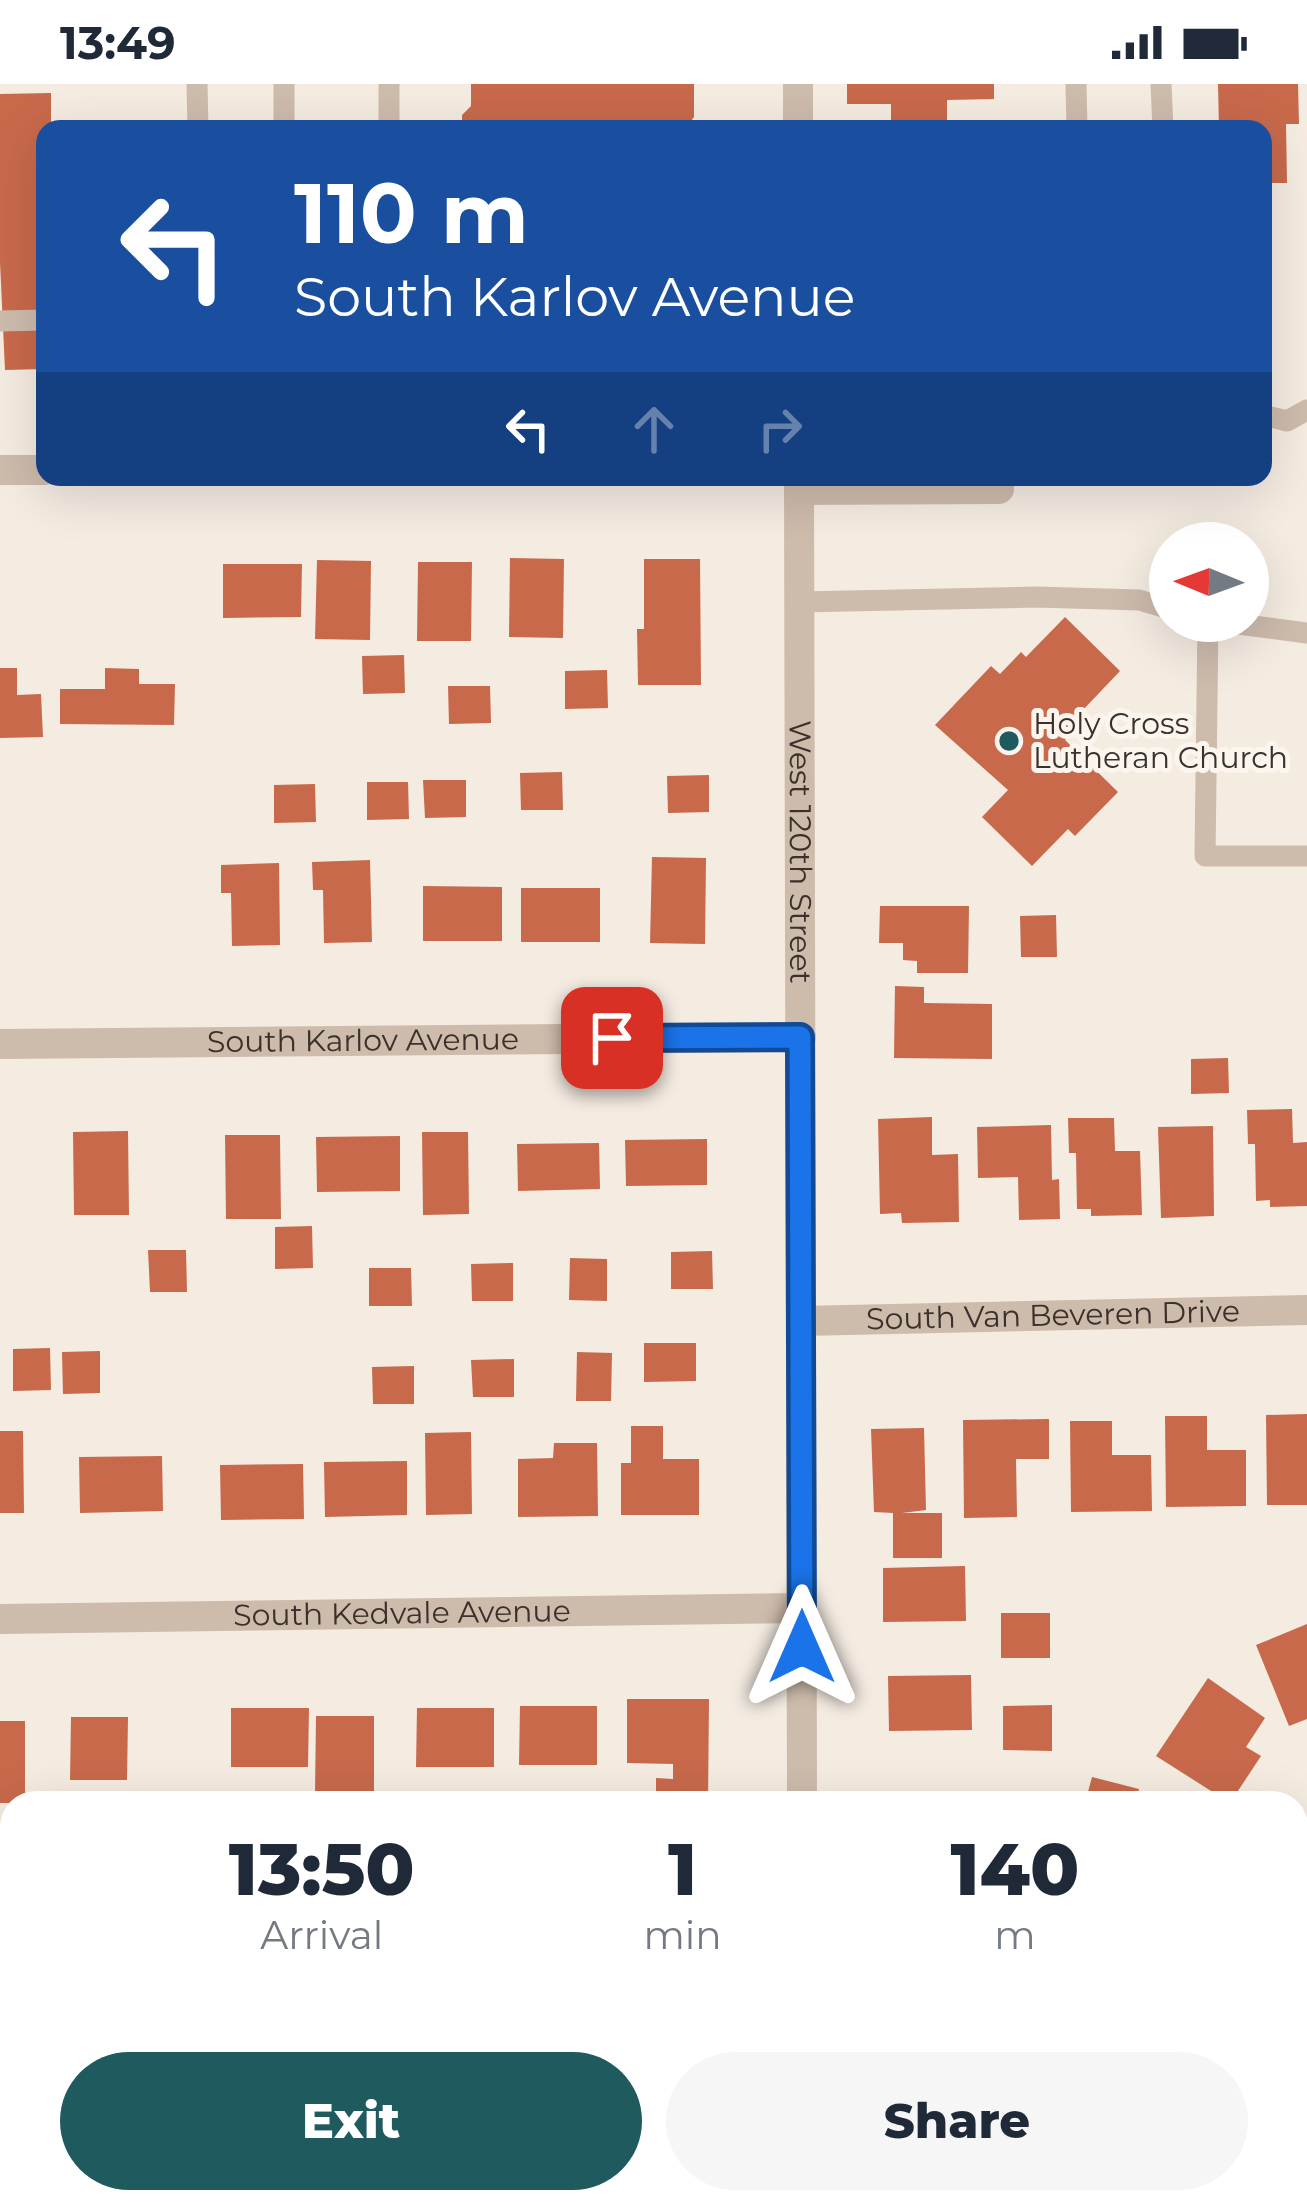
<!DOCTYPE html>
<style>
body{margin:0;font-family:Montserrat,sans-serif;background:#f6f6f7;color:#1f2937;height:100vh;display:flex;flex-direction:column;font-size:45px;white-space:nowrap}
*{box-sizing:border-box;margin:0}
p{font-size:39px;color:#747a83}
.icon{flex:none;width:66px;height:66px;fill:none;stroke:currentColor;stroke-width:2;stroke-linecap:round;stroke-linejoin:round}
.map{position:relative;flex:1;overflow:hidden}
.drawer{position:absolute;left:0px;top:1707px;width:1308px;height:423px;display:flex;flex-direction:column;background:#fff;border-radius:36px 36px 0 0;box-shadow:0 12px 48px #0002}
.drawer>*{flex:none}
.guide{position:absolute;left:36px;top:36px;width:1236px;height:366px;border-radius:24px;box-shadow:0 12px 48px #0002;background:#1a4fa0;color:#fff;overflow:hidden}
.needle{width:78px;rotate:271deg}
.fabs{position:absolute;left:1149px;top:438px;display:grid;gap:24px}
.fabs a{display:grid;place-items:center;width:120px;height:120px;border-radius:50%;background:#fff;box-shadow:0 12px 48px #0002;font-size:60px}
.pin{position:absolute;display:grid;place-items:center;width:102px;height:102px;color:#fff;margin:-51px;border-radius:24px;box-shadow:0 6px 18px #0006}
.me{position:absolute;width:132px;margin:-66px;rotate:0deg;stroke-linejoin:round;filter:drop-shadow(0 0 9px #0008)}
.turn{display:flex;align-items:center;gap:42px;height:252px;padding:0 60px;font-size:54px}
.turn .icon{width:156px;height:156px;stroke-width:2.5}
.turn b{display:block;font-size:84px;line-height:102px}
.lanes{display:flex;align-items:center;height:114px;padding:0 60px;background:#0003;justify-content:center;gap:60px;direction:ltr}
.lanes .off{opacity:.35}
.eta{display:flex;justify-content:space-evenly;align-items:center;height:204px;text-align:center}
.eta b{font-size:72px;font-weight:800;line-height:84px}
.cta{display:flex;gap:24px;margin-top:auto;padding:24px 60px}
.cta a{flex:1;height:138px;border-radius:72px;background:#1f5a5e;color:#fff;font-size:48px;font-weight:800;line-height:138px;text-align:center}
.cta a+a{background:#f6f6f7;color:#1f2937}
.status{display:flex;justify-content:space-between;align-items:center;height:84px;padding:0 60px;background:#fff;direction:ltr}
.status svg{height:33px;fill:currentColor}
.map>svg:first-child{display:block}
.building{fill:#c8694b}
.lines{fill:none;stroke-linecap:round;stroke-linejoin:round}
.service{stroke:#cdbbac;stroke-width:21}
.minor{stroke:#cdbbac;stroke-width:30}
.route-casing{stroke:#114b97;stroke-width:30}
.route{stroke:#1a73e8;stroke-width:21}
.poi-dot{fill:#1f5a5e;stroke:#fbf5ee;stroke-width:4.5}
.labels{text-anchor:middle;stroke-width:10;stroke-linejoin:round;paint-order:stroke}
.poi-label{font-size:30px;fill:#3b302b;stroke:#fbf5ee;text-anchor:start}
.street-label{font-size:30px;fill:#3b302b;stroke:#fbf5ee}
</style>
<div class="status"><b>13:49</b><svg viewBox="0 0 49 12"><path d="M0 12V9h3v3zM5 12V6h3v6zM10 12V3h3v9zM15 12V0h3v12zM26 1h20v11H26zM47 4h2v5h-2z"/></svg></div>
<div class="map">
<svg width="1307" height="2128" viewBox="0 0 1307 2128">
<rect width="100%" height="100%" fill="#f4ebe1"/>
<path class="building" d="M471 0H694V33L685 45H462V31L471 22Z
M847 0H994V15L947 16V45H891V20H847Z
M1218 0H1298L1299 40H1286L1287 99H1263V45H1219Z
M51 9V45H45V285L5 286 0 178V10Z
M510 474 564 475 563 554 509 553Z
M644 475H700L701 601H638L637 545H644Z
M317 476 371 477 370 556 315 555Z
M418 478H472L471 557H417Z
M223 480H302L301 533 223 534Z
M1065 533 1120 587 1082 627 1099 642 1085 658 1073 646 1065 656 1118 708 1075 752 1068 745 1032 782 982 733 1008 706 935 641 991 582 1000 590 1021 568 1026 573Z
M404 571 405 609 363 610 362 572Z
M0 584H17V611L41 610 43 653 0 654Z
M105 584 139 585V600H175L174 641 60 640V605H105Z
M607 586 608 624 565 625V587Z
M448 602H490L491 639 449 640Z
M562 688 563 726H521L520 689Z
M709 691V728L668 729 667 692Z
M423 696H466V733L425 734Z
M367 698H408L409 735 367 736Z
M315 700 316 738 274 739V701Z
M652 773 706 774 705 860 650 859Z
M370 776 372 858 324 859 323 806H313L312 778Z
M279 779 280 861 232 862 231 809H221V781Z
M423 802 502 803V857H423Z
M521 804H600V858H521Z
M880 822H969L968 889H917V877L903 876V859H879Z
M1056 831 1057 873H1021L1020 832Z
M895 902 924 903V919L992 920V975L894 974Z
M1228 974 1229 1009 1191 1010V975Z
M1292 1025 1293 1059 1307 1058V1122L1270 1123V1116L1256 1117 1255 1060H1248L1247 1026Z
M932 1033V1071L958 1070 959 1138 902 1139 901 1129 880 1130 878 1035Z
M1068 1034H1114L1115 1067H1140L1142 1131 1091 1132V1125H1077L1076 1069H1069Z
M1051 1041 1052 1096 1059 1095 1060 1135 1019 1136 1018 1093 978 1094 977 1043Z
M1213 1042 1214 1132 1161 1134 1158 1043Z
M128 1047 129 1131H74L73 1048Z
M422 1048H468L469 1130 423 1131Z
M225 1051H280L281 1135H226Z
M400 1052V1107L317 1108 316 1053Z
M707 1055V1101L626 1102 625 1056Z
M599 1059 600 1105 518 1107 517 1060Z
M312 1142 313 1184 275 1185V1143Z
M148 1166H186L187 1208H150Z
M712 1167 713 1205H671V1168Z
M570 1174 607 1175V1217L569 1216Z
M513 1179V1217H472L471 1180Z
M369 1184H411L412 1222H369Z
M644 1259H696V1297L644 1298Z
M50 1264 51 1306 13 1307V1265Z
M100 1267V1309L63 1310 62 1268Z
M577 1268 612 1269 611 1317H576Z
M514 1275V1313H473L471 1276Z
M414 1282V1320H373L372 1283Z
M1307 1330V1421H1267L1266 1331Z
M1165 1332H1207V1366H1246V1422L1166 1423Z
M1049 1335V1375H1016L1017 1433 964 1434 963 1336Z
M1070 1337H1112V1371H1151L1152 1427 1071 1428Z
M631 1342H663V1375H699V1431H621V1379H631Z
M924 1344 926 1426 902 1429H942V1474H893V1429L874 1428 871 1345Z
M0 1347H23L24 1429H0Z
M471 1348 472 1430 426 1431 425 1349Z
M554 1359H597L598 1432 518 1433V1375L553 1374Z
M162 1372 163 1427 80 1429 79 1373Z
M407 1377V1431L325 1433 324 1378Z
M303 1380 304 1435 221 1436 220 1381Z
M965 1482 966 1537 883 1538V1484Z
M1001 1529H1050V1574H1001Z
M1307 1540V1635L1289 1642 1256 1561Z
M971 1591 972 1646 889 1647 888 1592Z
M1208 1594 1265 1634 1246 1663 1261 1672 1230 1719 1156 1672Z
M627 1615H709L708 1719H656V1694L673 1695V1680L627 1679Z
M1052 1621V1667L1003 1666V1622Z
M520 1622H597V1681H519Z
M231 1624H309L308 1683H231Z
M417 1624H494V1683H416Z
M316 1632H374V1710H315Z
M71 1633H128L127 1696H70Z
M0 1637H25V1719H0Z
M1092 1693 1139 1705 1136 1719H1085Z
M0 1917H12V1999H0Z"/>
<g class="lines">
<path class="service" d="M197 0 198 45
M284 0V45
M389 0V45
M1076 0 1077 45
M1161 0 1163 45
M0 237 45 236
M1263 331 1287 337 1307 326
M799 518 1036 513 1139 516 1170 525
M1208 537 1205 772H1307
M1215 537 1307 549"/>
<g class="minor">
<path d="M798 0V45"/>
<path d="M0 386H45"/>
<path id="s1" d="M799 393 802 1719"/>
<path d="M799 406 999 405"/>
<path id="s2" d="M0 960 801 953"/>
<path id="s3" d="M801 1237 1307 1226"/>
<path id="s4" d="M0 1535 802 1524"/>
<path d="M0 2104H12"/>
<path d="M238 2118V2128"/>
<path d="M1303 2128 1307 2116"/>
</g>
</g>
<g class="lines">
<defs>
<path id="route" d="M612 954 800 953 802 1563"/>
</defs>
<use href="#route" class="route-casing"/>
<use href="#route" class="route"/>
</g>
<circle class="poi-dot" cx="1009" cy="657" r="12"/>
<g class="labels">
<g class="poi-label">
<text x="1033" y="650">Holy Cross<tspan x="1033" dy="34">Lutheran Church</tspan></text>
</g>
<g class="street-label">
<text dy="10" stroke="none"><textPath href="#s1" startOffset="375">West 120th Street</textPath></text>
<text dy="10" stroke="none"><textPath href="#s2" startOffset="363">South Karlov Avenue</textPath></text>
<text dy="10" stroke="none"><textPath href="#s3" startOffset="252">South Van Beveren Drive</textPath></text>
<text dy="10" stroke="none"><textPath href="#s4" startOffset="402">South Kedvale Avenue</textPath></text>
</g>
</g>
</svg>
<div class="fabs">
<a><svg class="needle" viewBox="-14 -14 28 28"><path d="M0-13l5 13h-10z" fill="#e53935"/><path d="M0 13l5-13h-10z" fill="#747a83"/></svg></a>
</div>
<div class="pin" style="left:612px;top:954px;background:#d93025"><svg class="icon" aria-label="arrive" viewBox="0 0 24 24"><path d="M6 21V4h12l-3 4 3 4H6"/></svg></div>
<svg class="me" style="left:802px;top:1563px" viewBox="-20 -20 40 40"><path d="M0-17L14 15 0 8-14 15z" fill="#1a73e8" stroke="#fff" stroke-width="4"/></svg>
<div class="guide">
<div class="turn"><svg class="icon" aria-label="left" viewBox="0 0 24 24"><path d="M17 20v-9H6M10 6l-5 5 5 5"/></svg><div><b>110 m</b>South Karlov Avenue</div></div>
<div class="lanes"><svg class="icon" aria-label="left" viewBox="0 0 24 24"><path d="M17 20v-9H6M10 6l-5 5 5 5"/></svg><svg class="icon off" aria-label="ahead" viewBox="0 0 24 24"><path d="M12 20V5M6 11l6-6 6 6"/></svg><svg class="icon off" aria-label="right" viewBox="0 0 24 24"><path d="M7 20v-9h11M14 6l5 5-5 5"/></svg></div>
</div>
<section class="drawer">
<div class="eta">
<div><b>13:50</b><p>Arrival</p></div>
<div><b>1</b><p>min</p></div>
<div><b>140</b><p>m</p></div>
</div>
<div class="cta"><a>Exit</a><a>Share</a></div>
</section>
</div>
